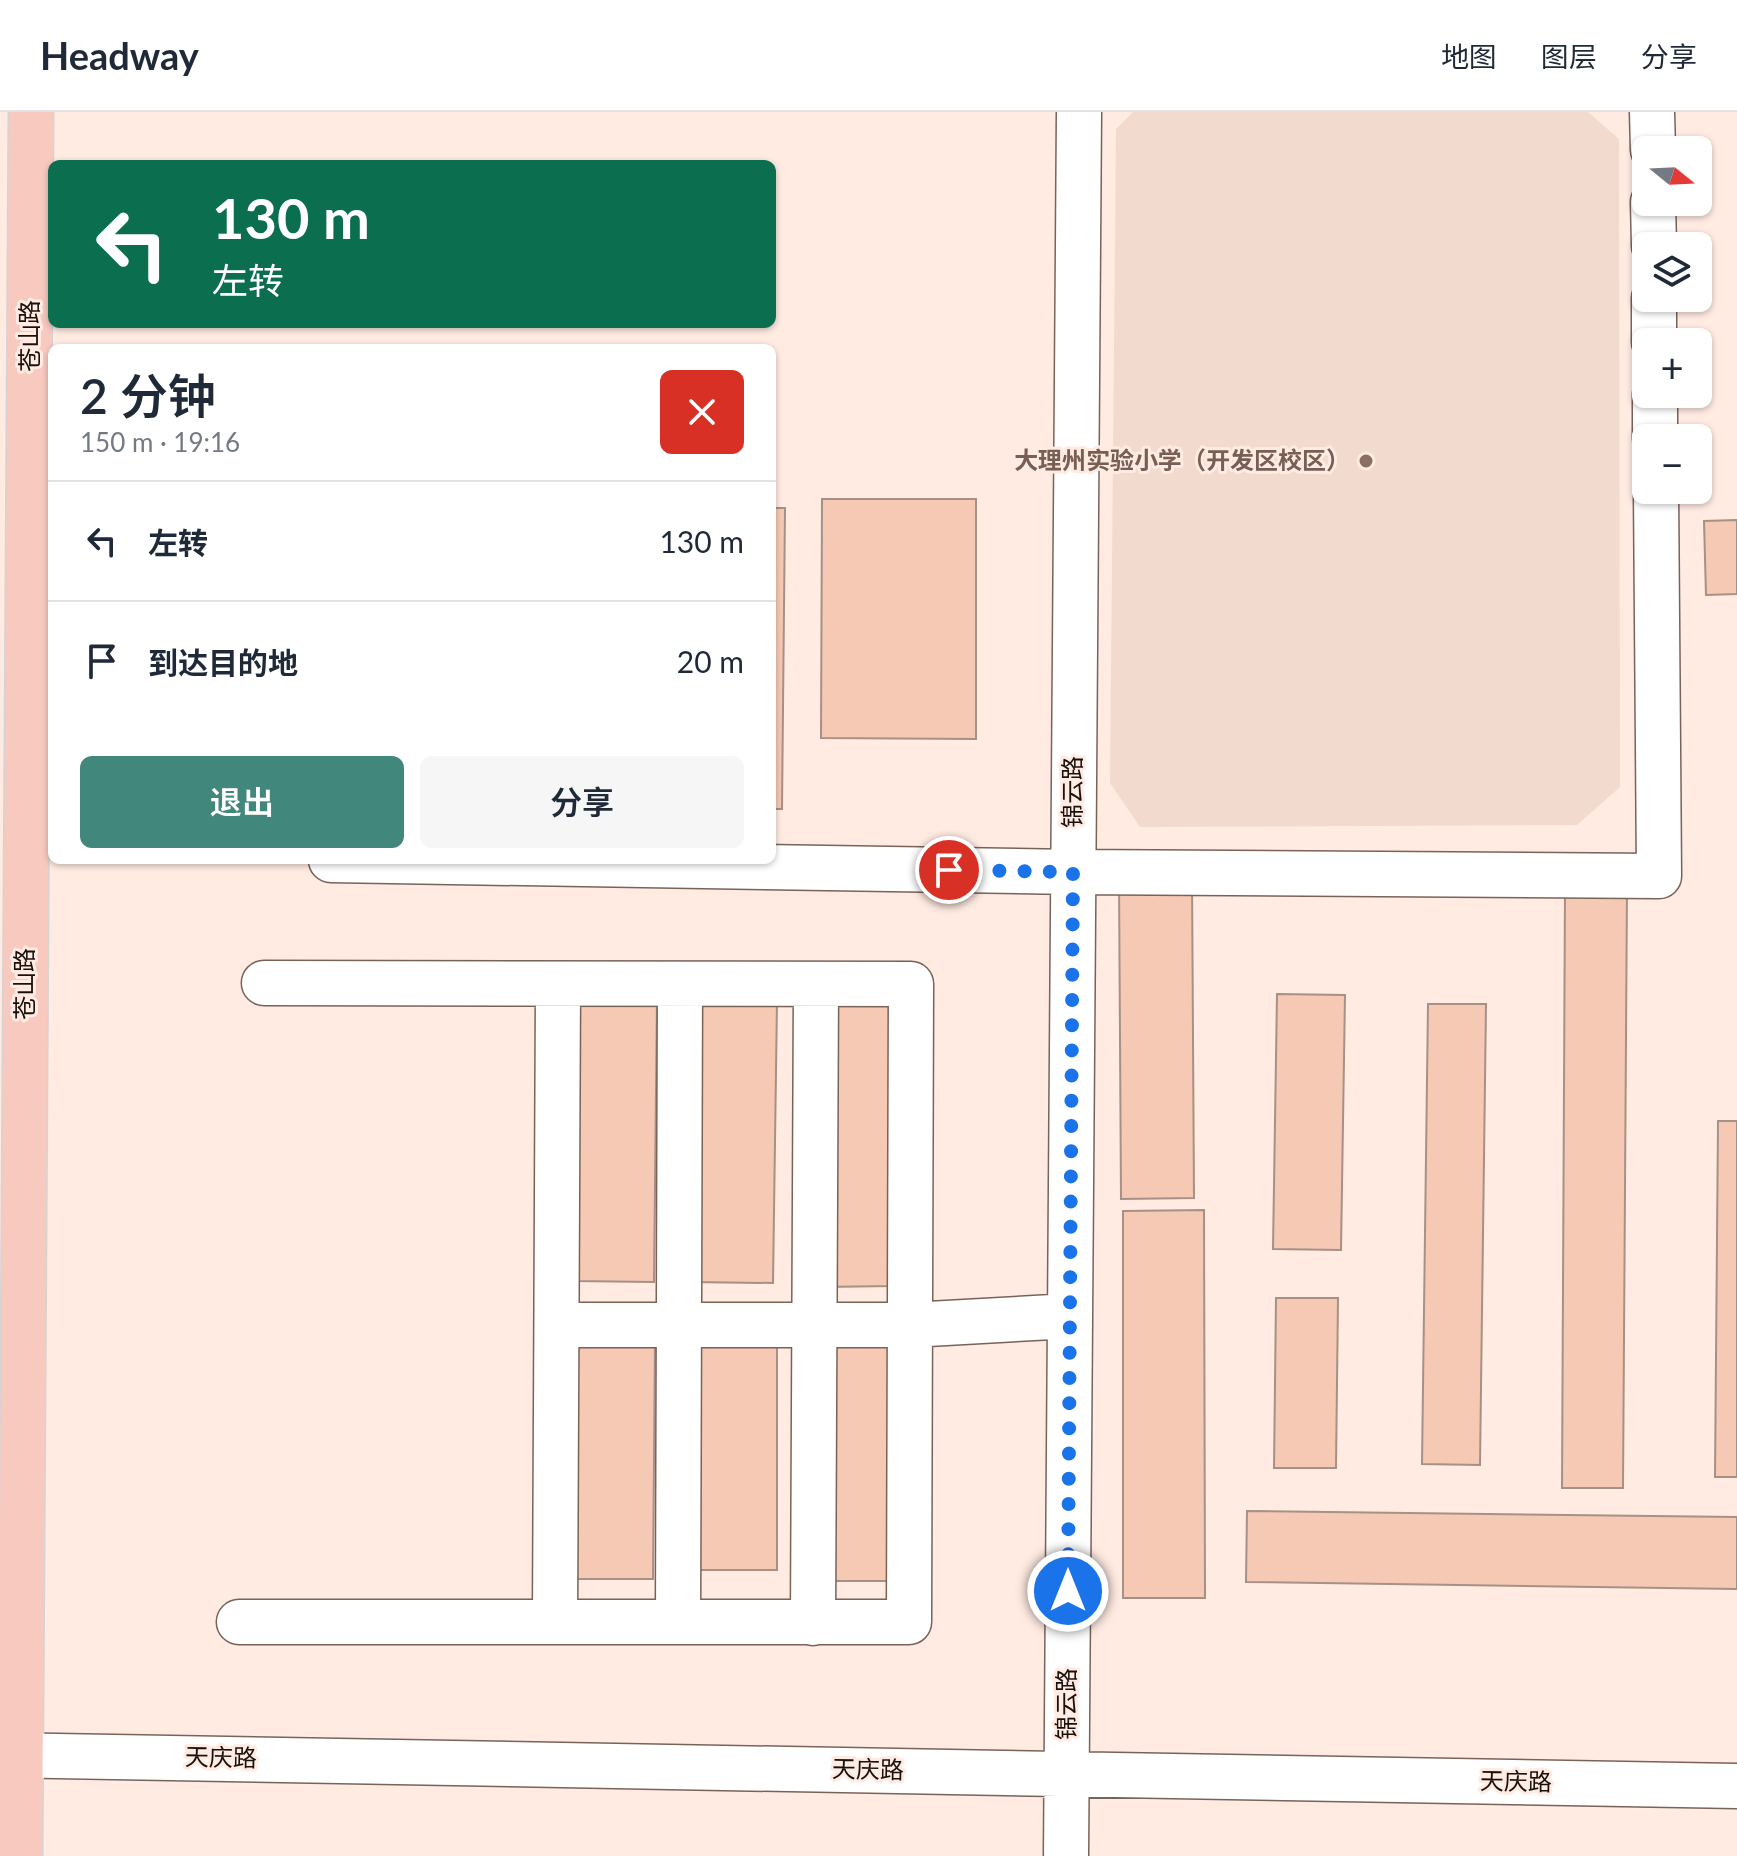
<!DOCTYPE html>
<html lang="zh">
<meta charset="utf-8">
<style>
body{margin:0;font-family:Lato,"Noto Sans SC",sans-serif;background:#f6f6f7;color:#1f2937;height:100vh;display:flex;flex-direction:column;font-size:30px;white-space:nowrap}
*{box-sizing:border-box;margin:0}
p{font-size:26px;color:#747a83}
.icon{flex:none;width:44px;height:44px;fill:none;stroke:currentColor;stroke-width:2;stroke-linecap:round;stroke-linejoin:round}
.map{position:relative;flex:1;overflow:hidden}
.side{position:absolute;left:48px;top:232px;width:728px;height:520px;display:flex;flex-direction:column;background:#fff;border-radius:12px;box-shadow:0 2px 6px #0004}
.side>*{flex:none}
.banner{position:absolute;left:48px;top:48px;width:728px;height:168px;border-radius:12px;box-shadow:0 2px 6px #0004;background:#0b6e4f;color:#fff;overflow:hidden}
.needle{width:52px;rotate:108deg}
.buttons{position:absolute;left:1632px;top:24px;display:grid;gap:16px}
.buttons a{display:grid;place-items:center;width:80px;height:80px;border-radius:12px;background:#fff;box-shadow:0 2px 6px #0004;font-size:40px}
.pin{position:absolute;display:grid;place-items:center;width:68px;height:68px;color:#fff;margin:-34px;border:4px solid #fff;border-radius:50%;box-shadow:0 2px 8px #0007}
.me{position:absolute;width:88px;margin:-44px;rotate:0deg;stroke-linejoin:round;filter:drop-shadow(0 0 6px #0008)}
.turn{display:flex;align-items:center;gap:28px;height:168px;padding:0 32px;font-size:36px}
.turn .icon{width:104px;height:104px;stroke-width:2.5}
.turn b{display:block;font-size:56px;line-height:68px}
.round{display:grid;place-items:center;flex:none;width:84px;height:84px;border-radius:12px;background:#f6f6f7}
.overview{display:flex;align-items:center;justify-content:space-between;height:136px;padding:0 32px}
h1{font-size:48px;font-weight:600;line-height:60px}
.action{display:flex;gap:16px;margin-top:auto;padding:16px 32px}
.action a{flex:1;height:92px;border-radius:12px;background:#42877c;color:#fff;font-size:32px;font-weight:600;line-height:92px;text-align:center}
.action a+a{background:#f6f6f7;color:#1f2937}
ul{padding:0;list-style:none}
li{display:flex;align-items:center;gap:24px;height:120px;padding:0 32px;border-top:2px solid #e0e1e3}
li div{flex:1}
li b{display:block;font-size:30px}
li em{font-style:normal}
header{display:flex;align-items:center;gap:48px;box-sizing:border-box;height:112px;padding:0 40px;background:#fff;border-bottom:2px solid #e0e1e3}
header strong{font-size:38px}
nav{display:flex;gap:44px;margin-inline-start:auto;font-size:28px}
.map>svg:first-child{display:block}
.built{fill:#f3dace}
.building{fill:#f6c9b4;stroke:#a79086;stroke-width:2}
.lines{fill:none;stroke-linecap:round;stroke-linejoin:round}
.minor-casing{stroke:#786359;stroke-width:47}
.major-casing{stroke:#d5d4d3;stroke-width:47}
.minor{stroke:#fff;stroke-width:44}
.major{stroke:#f7c9bf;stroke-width:44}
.route{stroke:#1a73e8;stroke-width:14;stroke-dasharray:0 25.2}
.education-dot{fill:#8d6e63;stroke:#ffebe2;stroke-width:3}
.labels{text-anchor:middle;stroke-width:6;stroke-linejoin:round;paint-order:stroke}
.street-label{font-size:24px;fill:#18100c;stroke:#ffebe2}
.education-label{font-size:24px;font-weight:bold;fill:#785e54;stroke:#ffebe2;text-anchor:end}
</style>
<header>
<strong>Headway</strong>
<nav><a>地图</a><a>图层</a><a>分享</a></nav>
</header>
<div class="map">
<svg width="1737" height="1744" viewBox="0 0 1737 1744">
<rect width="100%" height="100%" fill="#ffebe2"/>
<path class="built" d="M1133 0H1588L1619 27 1620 675 1577 713 1140 715 1110 671 1116 17Z"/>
<path class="building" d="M822 387H976V627L821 626Z
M772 396H785L782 697H772Z
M1737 408V482L1706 483 1704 409Z
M1192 765 1194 1086 1121 1087 1119 766Z
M1565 775H1627L1623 1376H1562Z
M1277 882 1345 883 1341 1138 1273 1137Z
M575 884 657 885 654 1170 573 1169Z
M822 885H894L893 1174 822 1175Z
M693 889H777L773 1171 689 1170Z
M1428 892H1486L1480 1353 1422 1352Z
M1718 1009H1737V1365H1715Z
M1204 1098 1205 1486H1123V1099Z
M1276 1186H1338L1336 1356H1274Z
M692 1219H777V1458H692Z
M816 1222H890L889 1469H815Z
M565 1225H655L653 1467H564Z
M1247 1399 1737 1405V1477L1246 1470Z"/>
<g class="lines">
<defs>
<path id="minor" d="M1652 0 1653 38
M1653 90 1654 134
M1654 186V230
M1655 282V326
M331 748 1073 760 1659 764 1656 378
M557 1213H910L1070 1204
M239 1510H909L911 872 264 871
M555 1510 558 872
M678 1510 680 872
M813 1511 816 872
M0 1643 1737 1674
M1066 1744 1079 0"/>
<path id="major" d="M20 1744 31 0"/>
</defs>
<use href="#minor" class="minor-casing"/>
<use href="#major" class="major-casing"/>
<use href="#minor" class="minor"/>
<use href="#major" class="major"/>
</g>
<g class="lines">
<path class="route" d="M949 758 1073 760 1068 1479"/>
</g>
<circle class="education-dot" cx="1366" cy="349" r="8"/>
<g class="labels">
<g class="street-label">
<text transform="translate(30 224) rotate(-90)" y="8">苍山路</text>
<text transform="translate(1073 680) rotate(-90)" y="8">锦云路</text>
<text transform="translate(25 872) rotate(-90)" y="8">苍山路</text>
<text transform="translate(1067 1592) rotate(-90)" y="8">锦云路</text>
<text transform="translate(221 1646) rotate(1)" y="8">天庆路</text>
<text transform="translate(868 1658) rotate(1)" y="8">天庆路</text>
<text transform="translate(1516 1670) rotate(1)" y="8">天庆路</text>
</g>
<g class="education-label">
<text x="1350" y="357">大理州实验小学（开发区校区）</text>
</g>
</g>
</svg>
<div class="buttons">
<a><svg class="needle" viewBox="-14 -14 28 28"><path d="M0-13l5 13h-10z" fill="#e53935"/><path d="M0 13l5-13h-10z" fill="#747a83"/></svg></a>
<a><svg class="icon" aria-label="layers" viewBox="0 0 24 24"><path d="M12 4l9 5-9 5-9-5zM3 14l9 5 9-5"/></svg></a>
<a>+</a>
<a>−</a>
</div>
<div class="pin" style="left:949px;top:758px;background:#d93025"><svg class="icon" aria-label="arrive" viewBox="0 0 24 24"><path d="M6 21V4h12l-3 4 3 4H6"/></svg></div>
<svg class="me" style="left:1068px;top:1479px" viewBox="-20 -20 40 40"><circle r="17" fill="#1a73e8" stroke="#fff" stroke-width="3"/><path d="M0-11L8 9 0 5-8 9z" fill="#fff"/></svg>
<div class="banner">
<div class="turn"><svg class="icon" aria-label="left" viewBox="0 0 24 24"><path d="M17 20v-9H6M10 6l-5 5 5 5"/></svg><div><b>130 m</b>左转</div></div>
</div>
<section class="side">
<div class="overview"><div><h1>2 分钟</h1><p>150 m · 19:16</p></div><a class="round" style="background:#d93025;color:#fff"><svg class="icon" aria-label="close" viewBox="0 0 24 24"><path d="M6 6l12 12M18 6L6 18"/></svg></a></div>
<ul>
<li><svg class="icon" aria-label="left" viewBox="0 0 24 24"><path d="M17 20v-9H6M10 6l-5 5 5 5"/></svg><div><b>左转</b></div><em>130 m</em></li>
<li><svg class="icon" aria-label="arrive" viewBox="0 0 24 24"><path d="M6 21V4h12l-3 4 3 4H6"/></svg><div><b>到达目的地</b></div><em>20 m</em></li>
</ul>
<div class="action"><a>退出</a><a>分享</a></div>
</section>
</div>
